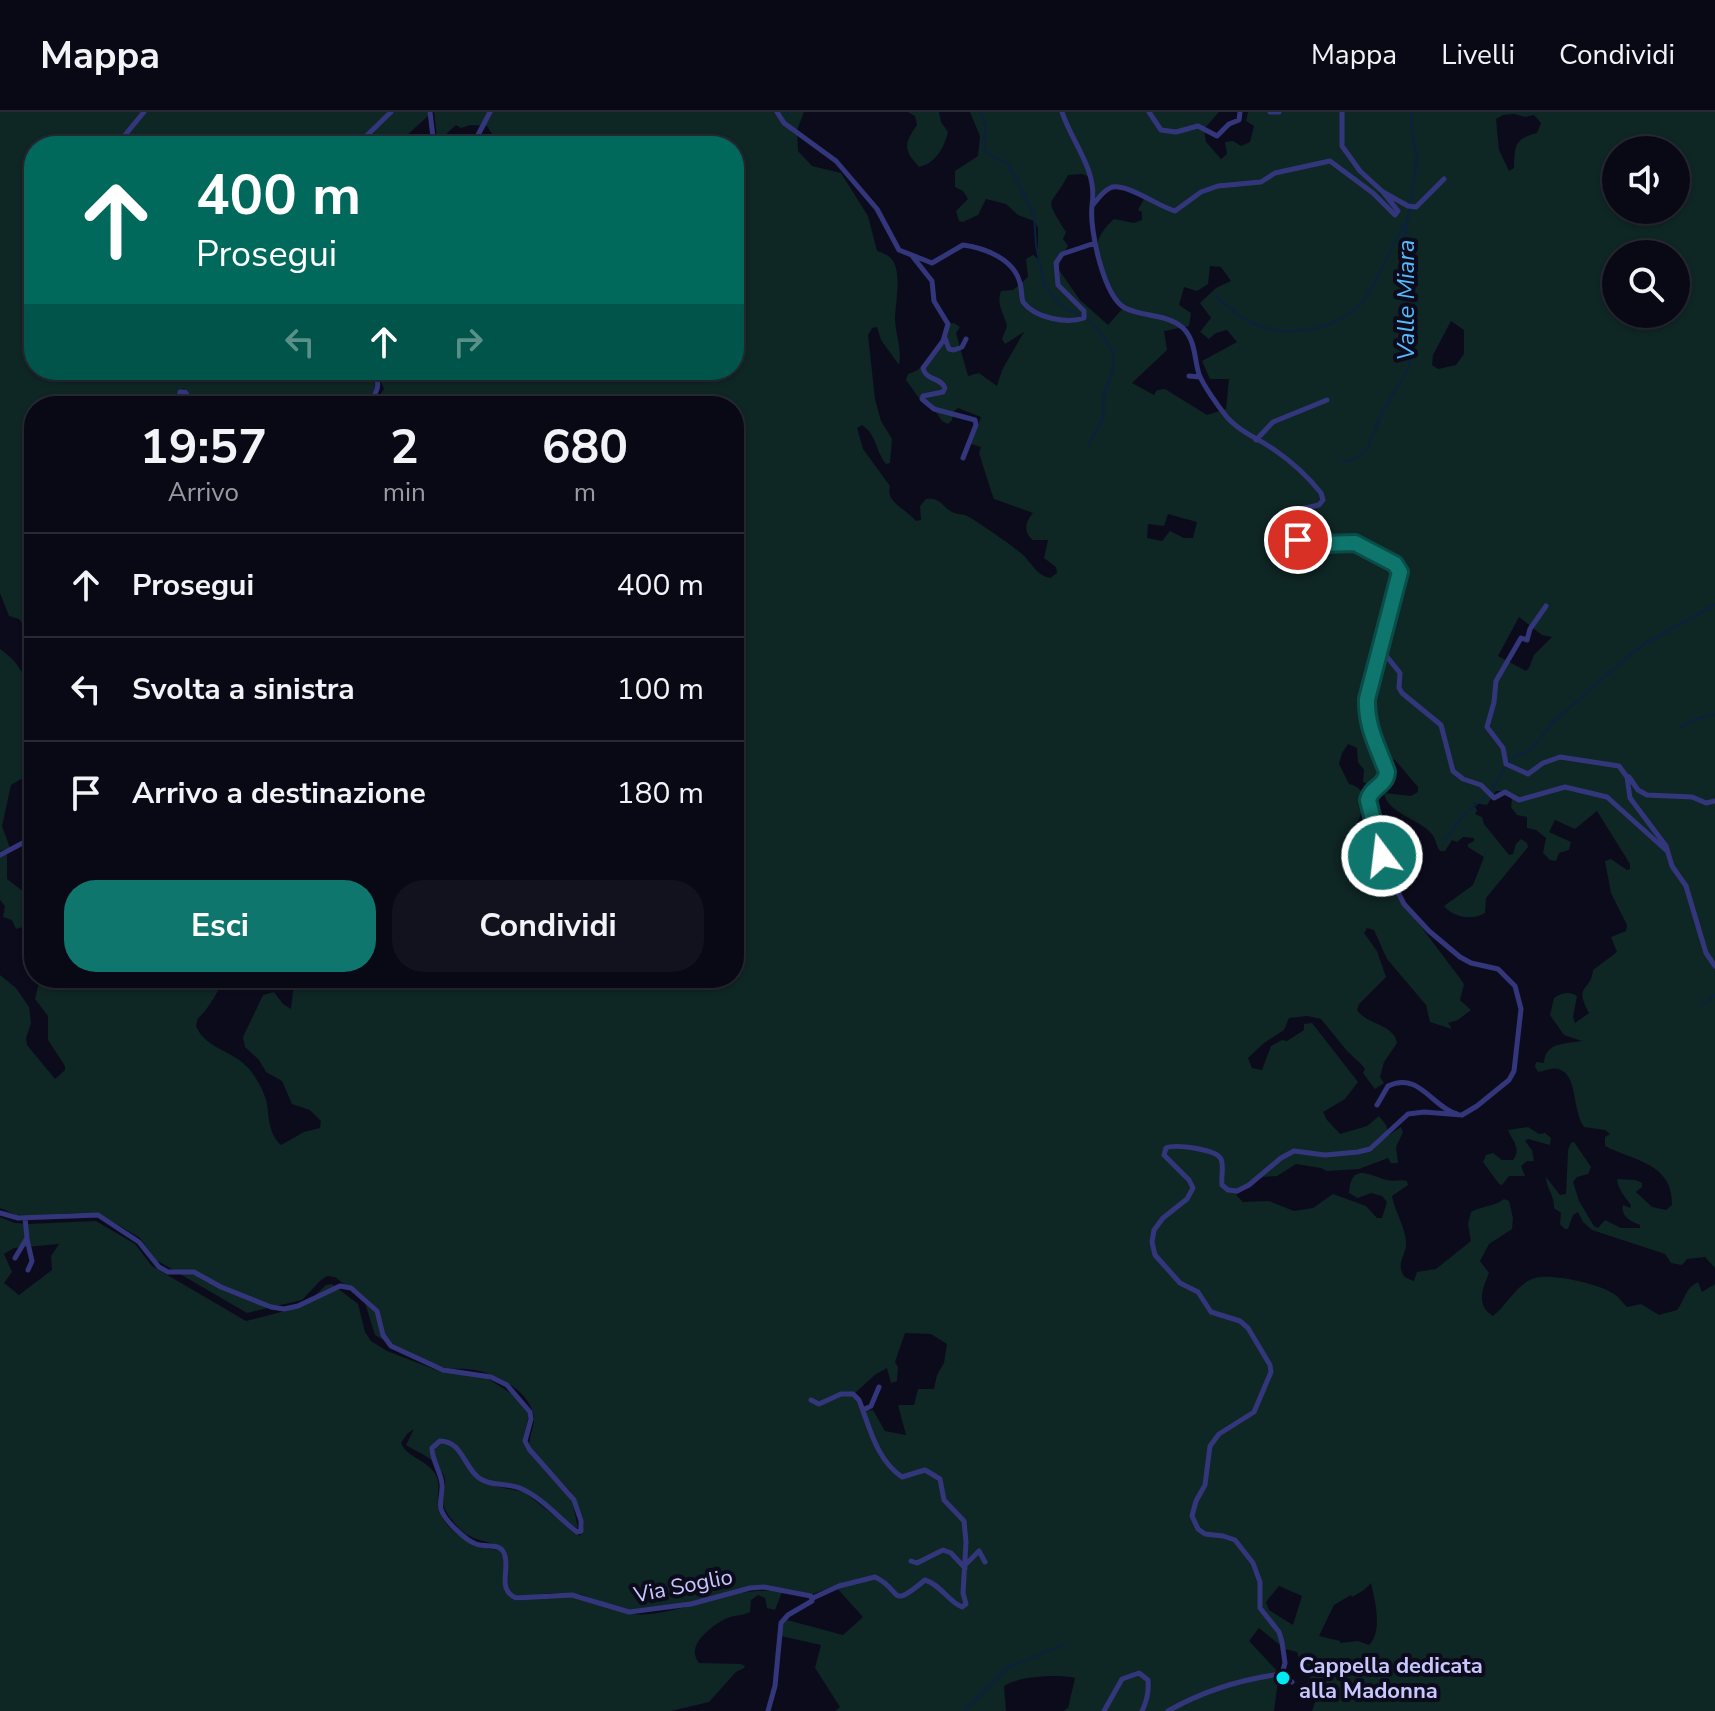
<!DOCTYPE html>
<html lang="it">
<style>
body{margin:0;font-family:"Nunito Sans",sans-serif;background:#12111e;color:#f1f3f6;height:100vh;display:flex;flex-direction:column;font-size:30px;white-space:nowrap}
*{box-sizing:border-box;margin:0}
p{font-size:26px;color:#999aa0}
.icon{flex:none;width:44px;height:44px;fill:none;stroke:currentColor;stroke-width:2;stroke-linecap:round;stroke-linejoin:round}
.map{position:relative;flex:1;overflow:hidden}
.drawer{position:absolute;left:24px;top:284px;width:720px;height:592px;display:flex;flex-direction:column;background:#090815;border-radius:32px;box-shadow:0 2px 6px #0004,0 0 0 2px #292934}
.drawer>*{flex:none}
.banner{position:absolute;left:24px;top:24px;width:720px;height:244px;border-radius:32px;box-shadow:0 2px 6px #0004,0 0 0 2px #292934;background:#00695c;color:#fff;overflow:hidden}
.fabs{position:absolute;left:1602px;top:24px;display:grid;gap:16px}
.fabs a{display:grid;place-items:center;width:88px;height:88px;border-radius:50%;background:#090815;box-shadow:0 2px 6px #0004,0 0 0 2px #292934;font-size:40px}
.pin{position:absolute;display:grid;place-items:center;width:68px;height:68px;color:#fff;margin:-34px;border:4px solid #fff;border-radius:50%;box-shadow:0 2px 8px #0007}
.me{position:absolute;width:88px;margin:-44px;rotate:345deg;stroke-linejoin:round;filter:drop-shadow(0 0 6px #0008)}
.turn{display:flex;align-items:center;gap:28px;height:168px;padding:0 40px;font-size:36px}
.turn .icon{width:104px;height:104px;stroke-width:2.5}
.turn b{display:block;font-size:56px;line-height:68px}
.lanes{display:flex;align-items:center;height:76px;padding:0 40px;background:#0003;justify-content:center;gap:40px;direction:ltr}
.lanes .off{opacity:.35}
.eta{display:flex;justify-content:space-evenly;align-items:center;height:136px;text-align:center}
.eta b{font-size:48px;font-weight:700;line-height:56px}
.cta{display:flex;gap:16px;margin-top:auto;padding:16px 40px}
.cta a{flex:1;height:92px;border-radius:32px;background:#0f766e;color:#fff;font-size:32px;font-weight:700;line-height:92px;text-align:center}
.cta a+a{background:#12111e;color:#f1f3f6}
ul{padding:0;list-style:none}
li{display:flex;align-items:center;gap:24px;height:104px;padding:0 40px;border-top:2px solid #292934}
li div{flex:1}
li b{display:block;font-size:30px}
li em{font-style:normal}
header{display:flex;align-items:center;gap:48px;box-sizing:border-box;height:112px;padding:0 40px;background:#090815;border-bottom:2px solid #292934}
header strong{font-size:38px}
nav{display:flex;gap:44px;margin-inline-start:auto;font-size:28px}
.map>svg:first-child{display:block}
.green{fill:#0e2624;fill-rule:evenodd}
.lines{fill:none;stroke-linecap:round;stroke-linejoin:round}
.stream{stroke:#0a2240;stroke-width:2}
.minor{stroke:#34367c;stroke-width:5}
.route-casing{stroke:#0a4d48;stroke-width:20}
.route{stroke:#0f766e;stroke-width:14}
.poi-dot{fill:#00e8f1;stroke:#0c0b1c;stroke-width:3}
.labels{text-anchor:middle;stroke-width:8;stroke-linejoin:round;paint-order:stroke}
.street-label{font-size:22px;fill:#c8c6ff;stroke:#0c0b1c}
.poi-label{font-size:22px;font-weight:bold;fill:#c8c6ff;stroke:#0c0b1c;text-anchor:start}
.water-label{font-size:24px;font-style:italic;fill:#54bbff;stroke:#0c0b1c}
</style>
<header>
<strong>Mappa</strong>
<nav><a>Mappa</a><a>Livelli</a><a>Condividi</a></nav>
</header>
<div class="map">
<svg width="1715" height="1599" viewBox="0 0 1715 1599">
<rect width="100%" height="100%" fill="#0c0b1c"/>
<path class="green" d="M0 0H428V4L405 25 413 34H34V258H367C381 273 374 279 366 294H200L184 276 176 282 186 294H34V520L28 518 19 507 9 504 0 481Z
M434 0H804L797 18 798 39 812 54 841 61 868 104 877 139C883 141 889 143 893 149 902 163 895 192 895 208 896 224 902 236 899 253L881 228 877 215 872 216 868 223 875 287 881 309 892 327 890 351 886 352C875 338 877 323 862 313L857 316 863 337 890 374C885 390 906 397 916 409L921 408 920 394 926 387C941 385 941 394 952 400 955 402 961 402 965 403 970 404 1017 437 1022 442 1032 451 1036 463 1050 466L1057 461 1056 455 1044 446 1048 428H1033C1023 420 1025 410 1033 401L994 387 992 382 979 341 981 335 971 332 981 305 958 296 953 300 952 308 948 312 942 309 932 294 919 286 906 268 908 262C928 257 941 231 948 212L954 211 960 215 956 221 968 264 979 261 997 274 1002 258 1024 220 1005 232 1002 227 1007 214C1004 201 996 193 1001 179L1013 178 1028 165 1026 147 1033 143 1038 147V116L1034 109 1018 103 1006 92 986 87 978 103 963 110 959 109 956 99 968 87 963 79 955 75V59L978 44 980 24 970 0H1219L1204 17 1206 30 1221 47 1227 42 1225 30 1233 29 1241 34 1250 30 1254 14 1246 9 1248 0H1715V1156L1705 1145 1687 1147 1682 1153 1671 1151 1665 1142 1592 1118 1583 1110 1578 1100 1573 1103 1568 1117H1565L1560 1112 1561 1101 1554 1096C1555 1084 1546 1076 1546 1065L1560 1083 1566 1082 1568 1038 1571 1031 1574 1030 1591 1055 1588 1062 1577 1065 1573 1070 1579 1089 1594 1114 1598 1116 1605 1108 1621 1116H1640V1113C1631 1110 1620 1104 1623 1093L1630 1096 1631 1093C1625 1085 1618 1077 1617 1067L1635 1068 1642 1071V1075L1636 1080 1652 1095 1666 1098 1672 1093C1673 1051 1634 1049 1605 1034V1025L1610 1022 1605 1018 1584 1015C1572 999 1578 961 1558 957 1552 955 1544 959 1538 960L1535 955 1536 950 1544 951C1545 930 1565 932 1582 929L1564 923 1550 903 1554 886C1562 881 1569 879 1577 884L1573 905 1575 911 1589 901C1573 872 1591 880 1593 858L1617 840 1611 825 1626 819 1627 813 1611 781 1605 749 1611 747 1627 758 1630 757V752L1597 699 1575 717 1555 708 1549 720 1571 730 1569 738 1559 741 1556 749 1550 748 1543 741 1546 726 1536 718 1527 716V705L1517 703 1511 695 1512 687 1503 679H1496L1487 693 1474 691 1477 699 1475 702 1482 705 1484 712 1509 743 1513 742 1516 732 1521 727 1527 731 1528 735 1486 786 1485 801C1472 809 1453 805 1444 794L1473 773 1484 745 1468 735V732L1474 729V726L1463 725 1457 730 1452 728 1445 739H1440C1436 734 1436 727 1432 722 1419 707 1387 701 1384 681L1411 684 1418 680V675L1395 648 1389 646 1383 652 1371 674 1363 670 1364 658 1358 650 1357 636 1348 632 1342 641 1339 652 1349 672C1374 677 1361 706 1352 721L1372 750 1380 775 1398 784 1459 865 1464 872 1460 888 1471 898 1458 908 1448 911 1452 917 1430 910 1426 893 1387 847 1374 818 1367 816 1364 821 1377 839 1386 865 1359 892 1357 898C1367 913 1394 912 1397 931L1384 950 1380 965 1384 971 1375 977 1363 961 1365 957 1361 952 1347 939 1321 907 1307 904 1289 906 1284 918 1264 931 1248 946 1252 956 1262 958 1271 934 1282 928 1287 929 1304 918V912L1312 911 1358 970 1345 987 1323 1000 1327 1008 1340 1022 1367 1014 1379 1004 1386 1013 1389 1023 1401 1015 1403 1020 1396 1035 1398 1051H1391L1388 1046 1359 1057 1327 1059 1321 1056 1296 1052 1277 1064 1262 1065 1236 1083 1243 1090 1269 1089 1294 1099 1313 1096 1333 1082 1366 1094 1377 1106H1382L1387 1090 1382 1084 1371 1081 1358 1086 1349 1081C1351 1048 1372 1065 1387 1068 1394 1070 1400 1067 1407 1069L1408 1073 1392 1084C1394 1098 1407 1118 1406 1132 1406 1141 1399 1149 1401 1157 1402 1165 1408 1167 1414 1169L1417 1160 1436 1157 1471 1129 1468 1112 1471 1100C1483 1093 1494 1095 1504 1087L1509 1089 1513 1106 1512 1117 1489 1132 1480 1149 1489 1161C1483 1176 1475 1193 1493 1204 1507 1193 1517 1171 1535 1166 1551 1161 1600 1172 1614 1182 1619 1185 1623 1191 1627 1195L1641 1192 1659 1203 1677 1198C1685 1188 1685 1176 1698 1170L1702 1180 1715 1172V1599H1312L1316 1588 1302 1584 1313 1558 1299 1548 1297 1540 1285 1537 1259 1516 1249 1529 1279 1561 1274 1599H1063L1068 1596 1075 1566C1059 1562 1018 1564 1004 1574L1006 1599H835L840 1595 815 1556 821 1533 781 1524 783 1513 787 1508 843 1523 863 1505 835 1474 813 1482 764 1473 685 1491 625 1498 580 1482 551 1481 518 1485 511 1482 508 1476 506 1439C494 1428 475 1431 461 1418 455 1412 444 1400 443 1391 442 1379 449 1371 442 1360 434 1346 419 1341 406 1333L414 1317 407 1322 401 1331C407 1345 424 1347 434 1360 443 1372 435 1384 439 1397 446 1422 475 1436 499 1438L504 1446V1479L516 1489C536 1486 557 1482 577 1486 602 1491 621 1505 649 1502 694 1498 737 1473 782 1480L775 1498 767 1496 765 1486 758 1483 751 1488 750 1500C742 1504 733 1503 725 1507 710 1515 685 1534 699 1551L741 1552 745 1554 744 1556 736 1560 709 1590 671 1599H0V1105L15 1111 29 1112 96 1109 135 1132 152 1154 246 1209 304 1194 326 1173 332 1172 358 1192 365 1220 371 1229 387 1239 439 1259 487 1266 515 1284 529 1303 523 1329 526 1337 562 1375 573 1391 578 1417 521 1374 492 1370 494 1374 524 1380 580 1424 584 1415 578 1393 570 1379 530 1337C527 1324 537 1313 533 1301 527 1278 497 1262 475 1258 464 1256 453 1258 443 1255 420 1250 395 1235 375 1223L364 1188 335 1165 327 1164 321 1168 302 1188 247 1201 156 1148 140 1126 103 1104 73 1101 28 1104 16 1103 0 1096V863L16 876 29 895 31 911 26 926 27 933 55 967 65 958V954L48 928V904L35 887 40 866H224C221 875 206 901 198 906L196 914C206 938 234 938 250 958 257 967 265 981 267 992 269 1007 269 1022 281 1033L304 1020 320 1016 321 1009 310 998 292 992 282 969 266 960 259 948 245 935 243 925 263 883 274 880 283 892 291 897 293 879 301 866H734V294H372L384 277 376 258H734V34H468L478 27 484 29 492 22 487 14 470 13 461 16 456 13 444 24 437 26ZM1514 2 1525 5 1534 3 1541 11 1537 21C1514 27 1515 33 1514 56L1509 59 1499 38 1496 7 1503 3ZM1616 38H1676V98H1616ZM1082 62 1093 66 1096 86C1122 68 1116 69 1145 85L1138 98 1142 100V108L1134 111 1114 107C1107 113 1097 125 1097 135 1099 151 1114 183 1123 196L1108 213 1080 188 1059 158 1060 147 1068 134 1063 127 1066 120C1042 82 1051 97 1068 63ZM1616 142H1676V202H1616ZM1210 154 1221 155 1231 169 1216 176 1200 191 1211 206 1200 220 1209 227 1216 221 1227 218 1237 230 1202 249 1210 267H1229L1226 297 1207 303 1165 277 1157 278 1154 283 1132 271 1167 238 1164 219 1189 214 1191 201 1179 193 1184 175 1197 179 1208 172ZM1451 209 1464 218V242L1456 253 1438 257 1432 253 1433 243ZM1168 402 1197 410 1193 426H1184L1170 419 1162 429 1147 426 1148 412 1164 414ZM1519 505 1542 523 1552 525 1534 543 1529 556 1526 559 1498 544ZM59 1132 51 1144 52 1158 19 1183 4 1171 12 1160 4 1142 14 1136ZM905 1221 931 1222 947 1232 944 1251 937 1263 934 1277H918L914 1293H898L906 1323 885 1319 873 1298 862 1299 855 1281 876 1262 887 1256 891 1271 897 1269 898 1255 895 1250ZM1371 1471C1375 1489 1383 1519 1369 1533L1358 1529 1340 1531V1529L1319 1524 1334 1493 1351 1483 1352 1485 1364 1478ZM1279 1474 1302 1484 1293 1513 1269 1498 1266 1490Z
M908 0H939L941 10 948 20C944 36 936 51 919 55 904 38 903 33 917 13L915 4Z
M0 537C43 565 34 624 34 670L23 666 11 673 2 714 10 736 0 739Z
M7 742V767L28 783 34 782V793L26 801 29 813 16 817 12 808 3 805 5 794 0 788V744Z
M1528 1015 1539 1022 1545 1021 1551 1026 1550 1033 1528 1027 1525 1029 1532 1038 1534 1049H1527L1521 1054 1525 1064H1509L1502 1073 1499 1072 1483 1050 1486 1043 1493 1041 1502 1048H1513C1522 1036 1512 1029 1508 1018Z"/>
<g class="lines">
<path class="stream" d="M980 0 986 15 983 36 986 41 1008 52 1034 103 1036 133 1044 173 1063 195 1091 209 1107 230 1114 244 1113 258 1104 282 1103 306 1088 334
M786 4 788 0
M1215 184C1226 193 1238 204 1250 210 1288 229 1344 218 1367 183 1383 160 1389 134 1406 112
M1341 349H1352L1366 338 1382 301 1409 255 1410 241 1402 205 1405 180 1403 137 1417 47 1411 16 1412 0
M1681 615 1698 606 1715 602
M1491 679 1510 647 1532 637 1552 611 1626 546 1644 532 1715 493
M1444 729 1466 700 1487 684
M1702 894 1715 883
M964 1599 1007 1556 1065 1532"/>
<path class="minor" d="M430 0 434 34
M777 0 784 11 836 49 877 97 899 138 932 151 963 133C985 136 1014 147 1020 171 1022 177 1021 184 1023 190 1035 206 1066 212 1084 206V199L1058 173 1056 151 1062 142 1095 131
M1062 0C1072 31 1098 58 1092 93
M1149 0 1161 18 1176 20 1198 14 1217 24 1229 12 1239 8 1240 0
M1270 0H1279
M1342 0V34L1360 59 1383 80
M116 34 144 0
M356 34 391 0
M466 34 478 23 490 0
M1444 67 1416 95 1408 94 1383 80 1398 99 1395 103 1373 81 1330 49 1275 61 1261 70 1218 74 1201 80 1175 99C1159 95 1124 69 1110 76 1103 79 1097 88 1092 94 1089 117 1104 185 1125 196 1143 205 1168 202 1183 216 1196 229 1194 247 1199 262 1203 273 1218 294 1226 304 1239 320 1260 327 1276 339 1292 350 1309 366 1321 381L1323 388 1319 393 1282 401C1279 428 1310 434 1331 432 1337 432 1344 429 1350 430 1360 431 1400 452 1400 463 1400 468 1395 474 1393 480 1388 499 1386 521 1384 541L1400 561 1399 576 1402 581 1441 613 1453 659 1463 667 1481 673 1494 686 1505 680 1519 688 1565 675 1607 685 1667 739
M913 145 932 169 934 189 948 212 943 229 923 256C926 269 941 265 945 276L943 280 923 284 922 287 934 297 975 308 976 313 963 346
M945 226 949 237 954 238 962 235 966 227
M1189 264 1200 265
M187 294 179 285 180 280H185L196 294
M369 294C376 279 383 274 372 258
M1256 328 1273 310 1327 288
M1546 494 1530 517 1527 528 1521 526 1496 569 1494 590 1487 615 1503 636 1506 652 1528 662 1543 651 1560 645 1619 654 1627 665 1630 686 1666 734 1672 754 1686 774 1706 841 1715 854
M1629 665 1638 678 1647 683 1692 685 1706 691 1715 689
M0 743 34 725
M1377 993 1388 974C1419 959 1432 995 1457 1002
M0 1101 18 1106 98 1103 139 1130 159 1155 168 1160H194L221 1175 271 1195 284 1197 298 1194 340 1174 351 1176 377 1199 383 1223 391 1234 443 1258 491 1265 507 1273 530 1300 531 1307 525 1329 529 1337 574 1388 581 1409V1419L577 1420C559 1406 542 1386 522 1377 508 1370 491 1375 479 1366 464 1355 462 1329 440 1329L432 1336C432 1349 441 1360 442 1372 443 1380 439 1389 441 1397 444 1408 465 1428 476 1432 486 1436 499 1430 504 1441 511 1457 496 1477 516 1486L572 1483 629 1500 691 1492 750 1476 764 1475 811 1484 812 1489 788 1503 781 1511 775 1574 768 1599
M27 1127 32 1149 28 1158
M15 1146 27 1126 25 1106
M811 1288 819 1292 841 1282H853L859 1288C870 1316 876 1347 902 1365L925 1358 940 1367 944 1388 964 1409 966 1430 963 1481 966 1492 962 1495C948 1489 941 1473 925 1468 888 1499 903 1478 875 1465L839 1474 813 1486
M863 1298 871 1294 879 1275
M911 1449 917 1451 943 1438 951 1441 965 1456
M965 1453 979 1439 985 1450
M1282 1562 1292 1570
M1104 1599 1122 1567 1139 1561 1148 1568C1149 1579 1147 1589 1142 1599
M1168 1599C1205 1578 1241 1567 1282 1562L1285 1551 1282 1530 1279 1520 1260 1496V1470L1253 1451 1235 1428 1223 1424 1205 1422 1198 1417 1192 1404 1196 1389 1205 1373 1210 1334 1219 1322 1254 1300 1271 1260 1270 1253 1248 1216 1240 1209 1211 1200 1198 1180 1180 1171 1155 1143 1152 1130 1154 1118 1163 1106 1187 1087 1193 1076 1189 1068 1164 1043 1166 1036C1175 1032 1216 1037 1221 1047 1224 1054 1221 1065 1222 1073L1228 1078 1237 1079 1249 1073 1281 1046 1294 1039 1325 1043 1358 1040 1370 1037 1408 1002 1424 1000 1462 1003 1477 994 1509 968 1514 959 1521 897 1515 874 1498 857 1471 851 1460 845 1429 819 1404 792 1386 757 1368 688C1371 675 1386 674 1387 660 1381 642 1371 625 1368 605 1363 579 1377 548 1383 523L1386 521"/>
</g>
<g class="lines">
<defs>
<path id="route" d="M1298 428 1322 432 1355 431 1395 452 1400 460 1367 587C1366 615 1378 635 1387 660 1386 674 1371 675 1368 688L1382 744"/>
</defs>
<use href="#route" class="route-casing"/>
<use href="#route" class="route"/>
</g>
<circle class="poi-dot" cx="1283" cy="1566" r="8"/>
<g class="labels">
<g class="street-label">
<text transform="translate(683 1473) rotate(-11)" y="8">Via Soglio</text>
</g>
<g class="poi-label">
<text x="1299" y="1561">Cappella dedicata<tspan x="1299" dy="25">alla Madonna</tspan></text>
</g>
<g class="water-label">
<text transform="translate(1406 188) rotate(-90)" y="8">Valle Miara</text>
</g>
</g>
</svg>
<div class="fabs">
<a><svg class="icon" aria-label="sound" viewBox="0 0 24 24"><path d="M4 9h4l5-4v14l-5-4H4zM17 9q2 3 0 6"/></svg></a>
<a><svg class="icon" aria-label="search" viewBox="0 0 24 24"><circle cx="10" cy="10" r="6"/><path d="M15 15l6 6"/></svg></a>
</div>
<div class="pin" style="left:1298px;top:428px;background:#d93025"><svg class="icon" aria-label="arrive" viewBox="0 0 24 24"><path d="M6 21V4h12l-3 4 3 4H6"/></svg></div>
<svg class="me" style="left:1382px;top:744px" viewBox="-20 -20 40 40"><circle r="17" fill="#0f766e" stroke="#fff" stroke-width="3"/><path d="M0-11L8 9 0 5-8 9z" fill="#fff"/></svg>
<div class="banner">
<div class="turn"><svg class="icon" aria-label="ahead" viewBox="0 0 24 24"><path d="M12 20V5M6 11l6-6 6 6"/></svg><div><b>400 m</b>Prosegui</div></div>
<div class="lanes"><svg class="icon off" aria-label="left" viewBox="0 0 24 24"><path d="M17 20v-9H6M10 6l-5 5 5 5"/></svg><svg class="icon" aria-label="ahead" viewBox="0 0 24 24"><path d="M12 20V5M6 11l6-6 6 6"/></svg><svg class="icon off" aria-label="right" viewBox="0 0 24 24"><path d="M7 20v-9h11M14 6l5 5-5 5"/></svg></div>
</div>
<section class="drawer">
<div class="eta">
<div><b>19:57</b><p>Arrivo</p></div>
<div><b>2</b><p>min</p></div>
<div><b>680</b><p>m</p></div>
</div>
<ul>
<li><svg class="icon" aria-label="ahead" viewBox="0 0 24 24"><path d="M12 20V5M6 11l6-6 6 6"/></svg><div><b>Prosegui</b></div><em>400 m</em></li>
<li><svg class="icon" aria-label="left" viewBox="0 0 24 24"><path d="M17 20v-9H6M10 6l-5 5 5 5"/></svg><div><b>Svolta a sinistra</b></div><em>100 m</em></li>
<li><svg class="icon" aria-label="arrive" viewBox="0 0 24 24"><path d="M6 21V4h12l-3 4 3 4H6"/></svg><div><b>Arrivo a destinazione</b></div><em>180 m</em></li>
</ul>
<div class="cta"><a>Esci</a><a>Condividi</a></div>
</section>
</div>
